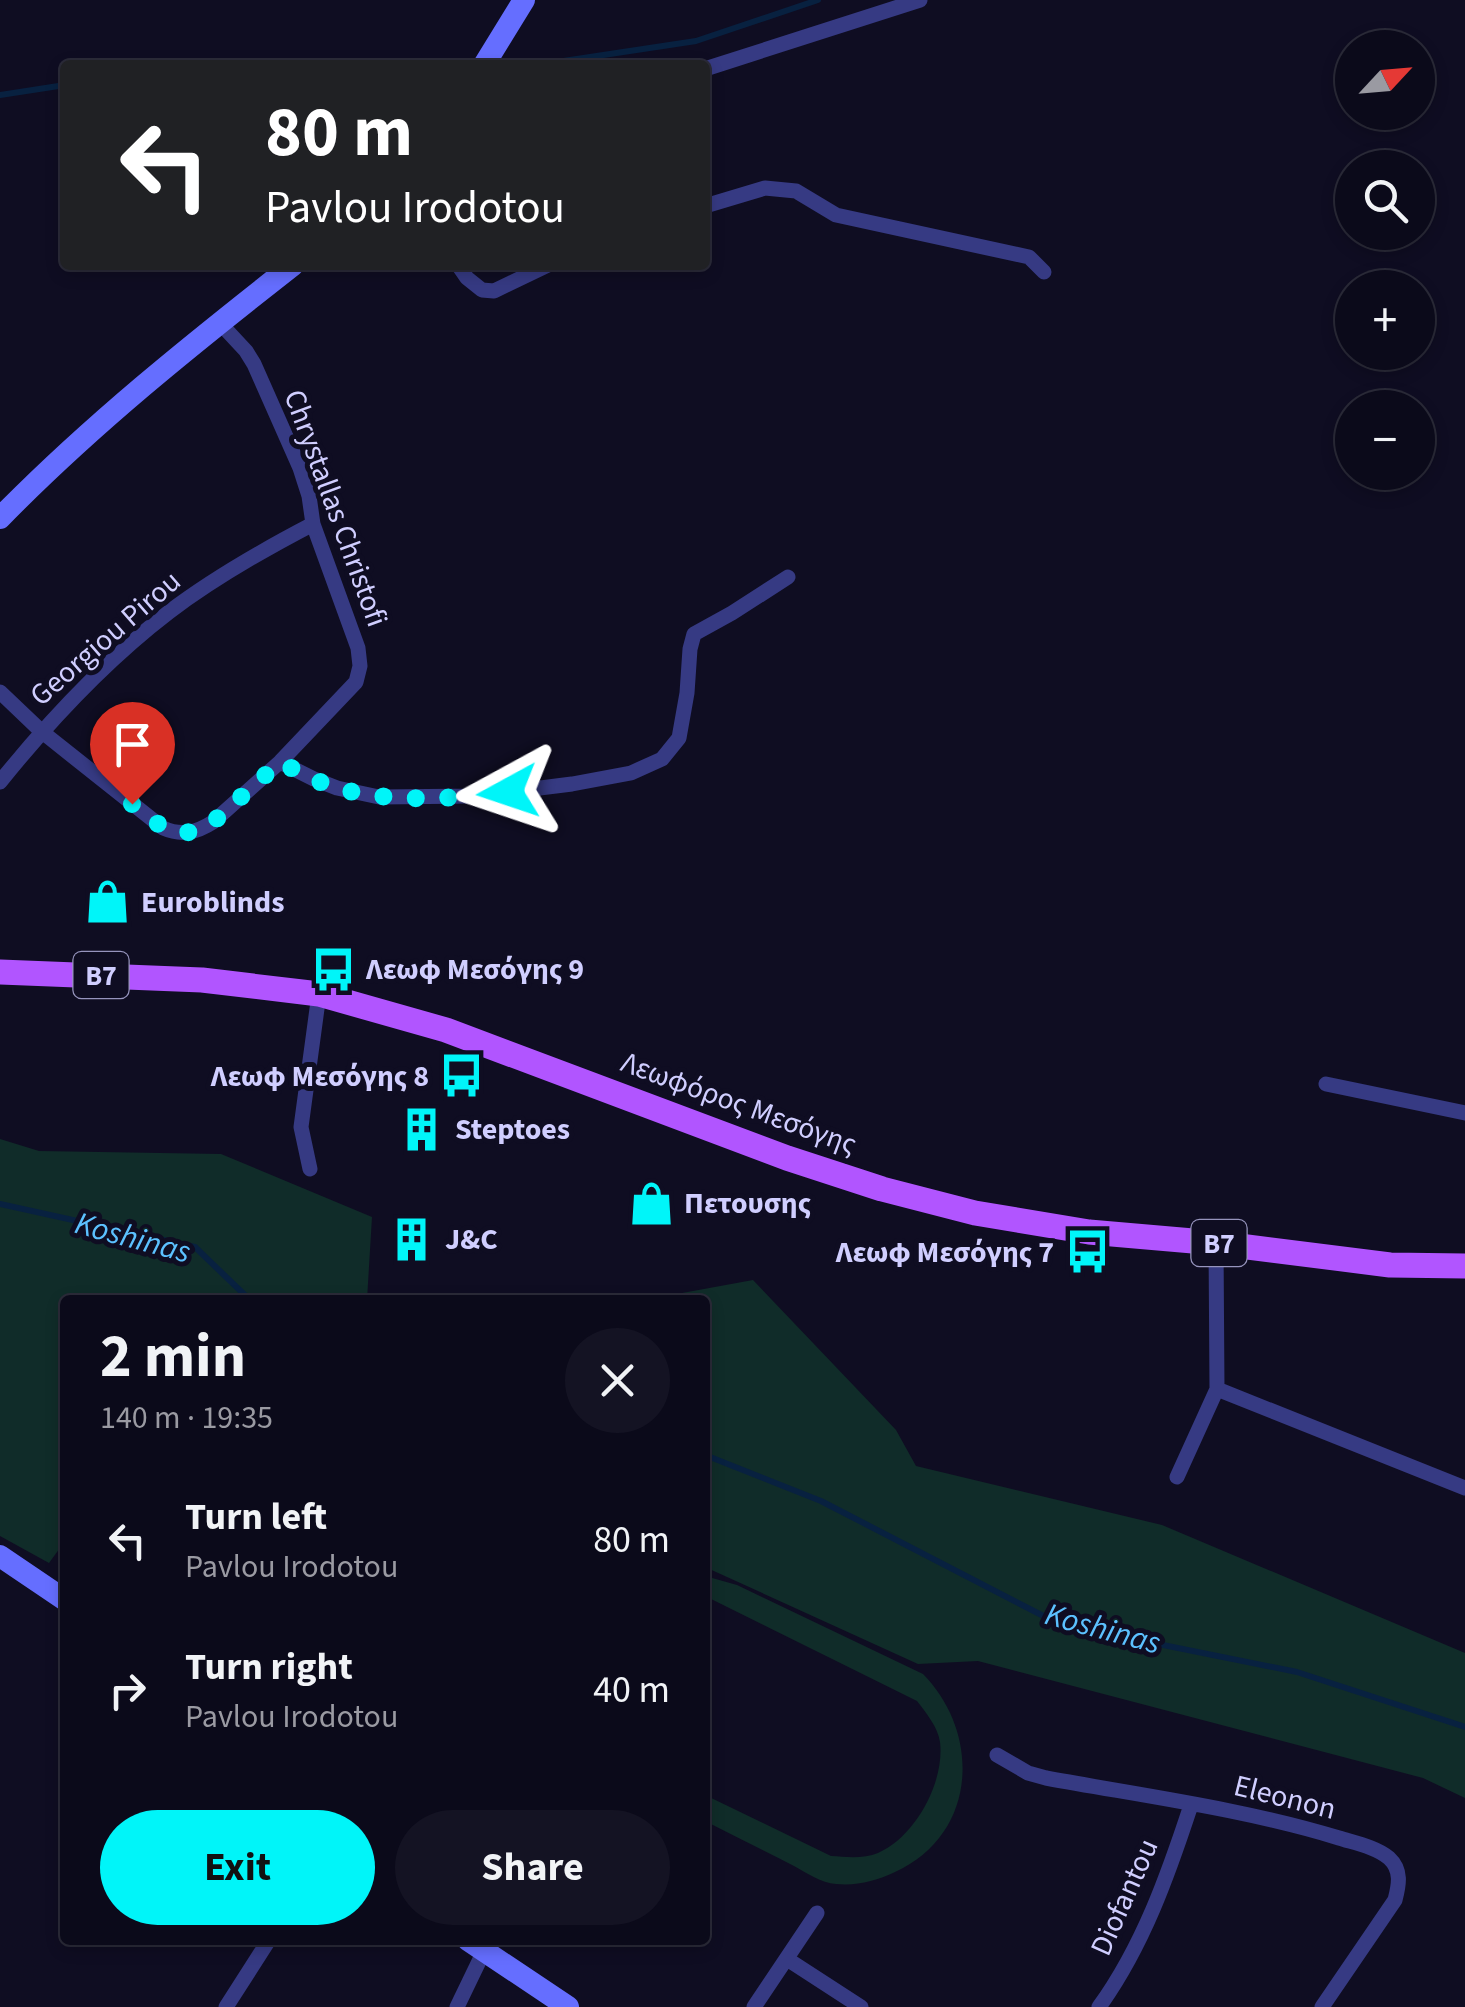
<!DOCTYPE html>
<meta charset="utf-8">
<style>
body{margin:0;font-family:"Source Sans 3",sans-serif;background:#141323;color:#f1f3f6;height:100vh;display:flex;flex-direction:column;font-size:38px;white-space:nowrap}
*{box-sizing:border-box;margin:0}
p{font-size:32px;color:#9a9aa2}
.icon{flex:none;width:55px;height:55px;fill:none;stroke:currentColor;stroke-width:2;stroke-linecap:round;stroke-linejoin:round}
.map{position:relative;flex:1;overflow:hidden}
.details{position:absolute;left:60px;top:1295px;width:650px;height:650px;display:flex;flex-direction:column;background:#0b0a1a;border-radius:10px;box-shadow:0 5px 15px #0003,0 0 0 2px #2b2b39}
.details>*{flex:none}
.hud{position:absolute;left:60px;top:60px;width:650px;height:210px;border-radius:10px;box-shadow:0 5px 15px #0003,0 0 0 2px #2b2b39;background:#202124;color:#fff;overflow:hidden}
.needle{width:65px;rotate:64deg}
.tools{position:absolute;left:1335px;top:30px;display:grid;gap:20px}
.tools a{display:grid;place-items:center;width:100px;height:100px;border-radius:50%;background:#0b0a1a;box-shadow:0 5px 15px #0003,0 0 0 2px #2b2b39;font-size:50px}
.pin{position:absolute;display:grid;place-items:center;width:85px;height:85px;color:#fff;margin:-102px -42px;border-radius:50% 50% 50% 0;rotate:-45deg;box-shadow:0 0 10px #0007}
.pin .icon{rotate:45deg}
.me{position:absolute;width:110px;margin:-55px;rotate:265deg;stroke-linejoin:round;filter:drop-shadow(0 0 8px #0008)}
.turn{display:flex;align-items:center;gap:35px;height:210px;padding:0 40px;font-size:45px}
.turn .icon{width:130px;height:130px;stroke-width:2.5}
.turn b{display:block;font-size:70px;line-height:85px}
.round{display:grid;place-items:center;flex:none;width:105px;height:105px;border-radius:52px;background:#141323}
.head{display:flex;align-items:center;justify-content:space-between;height:170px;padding:0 40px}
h1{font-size:60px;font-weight:700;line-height:75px}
.cta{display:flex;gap:20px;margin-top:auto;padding:20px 40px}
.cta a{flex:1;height:115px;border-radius:60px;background:#00f5f9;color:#111;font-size:40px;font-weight:700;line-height:115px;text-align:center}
.cta a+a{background:#141323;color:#f1f3f6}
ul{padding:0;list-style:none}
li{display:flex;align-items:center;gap:30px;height:150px;padding:0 40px}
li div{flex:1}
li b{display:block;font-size:38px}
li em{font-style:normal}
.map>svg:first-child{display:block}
.green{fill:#102c29}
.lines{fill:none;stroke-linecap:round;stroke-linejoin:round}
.stream{stroke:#082140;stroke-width:6}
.street{stroke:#363a83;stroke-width:15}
.secondary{stroke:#656eff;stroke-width:22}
.primary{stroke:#b155ff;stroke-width:25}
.route{stroke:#00f5f9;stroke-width:18;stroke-dasharray:0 32.4}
.labels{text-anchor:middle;stroke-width:10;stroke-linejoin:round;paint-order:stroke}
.shield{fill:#0f0d22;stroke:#9694bd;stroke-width:2.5}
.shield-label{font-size:28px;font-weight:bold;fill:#d0ceff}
.street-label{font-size:30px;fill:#d0ceff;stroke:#0f0d22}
.poi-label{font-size:30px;font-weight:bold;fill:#d0ceff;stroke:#0f0d22;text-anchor:start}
.water-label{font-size:32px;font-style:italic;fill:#5cc1ff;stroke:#0f0d22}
</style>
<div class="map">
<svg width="1465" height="2007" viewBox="0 0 1465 2007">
<rect width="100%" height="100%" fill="#0f0d22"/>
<path class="green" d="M0 1139 39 1151 221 1154 372 1217 367 1300H65V1541L49 1563 0 1536Z
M753 1280 896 1430 916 1466 1162 1525 1465 1653V1798L1423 1778 978 1661 918 1664 705 1567V1300H644Z
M705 1576 737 1585 923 1674C982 1734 977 1835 895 1872 876 1881 857 1886 836 1884 821 1883 807 1873 794 1866 764 1851 735 1836 705 1821V1795L831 1856C846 1857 864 1859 878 1853 915 1837 945 1782 940 1742 938 1727 926 1713 917 1701L705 1596Z"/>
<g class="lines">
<path class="stream" d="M537 65 696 41 818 0
M0 95 65 85
M0 1204 195 1247 250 1300
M705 1455 821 1501 1059 1624 1297 1672 1465 1727"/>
<path class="street" d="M705 69 920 0
M705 206 765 188 796 191 836 215 1029 257 1044 272
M458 265 467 278 482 290 494 291 548 265
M0 692 41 731 163 828C181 836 196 833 213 822L280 762 356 682 360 666 358 648 313 524 309 496 300 468 254 364 246 351 219 322
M280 762 314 779 337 788 379 797 476 796 572 784 631 773 662 759 679 738 687 693 690 649 694 634 732 613 788 577
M0 782C50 720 105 661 169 612 214 578 263 550 313 524
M1326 1084 1465 1113
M310 1169 301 1127 319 994
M1217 1389 1465 1488
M1177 1477 1217 1389 1216 1243
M997 1755 1028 1773 1046 1778C1144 1796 1244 1809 1339 1838 1355 1843 1376 1847 1389 1858 1402 1870 1399 1885 1395 1900L1322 2007
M787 1959 861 2007
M226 2007 269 1940
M457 2007 484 1951
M754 2007 817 1913
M1099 2007C1143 1946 1168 1875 1191 1805"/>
<path class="secondary" d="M484 65 524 0
M0 518C91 425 191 345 293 265
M0 1556 65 1600
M468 1940 568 2007"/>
<path class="primary" d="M0 972 202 980 319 994 446 1030 787 1158 882 1189 975 1213 1089 1232 1216 1243 1390 1265 1465 1266"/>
</g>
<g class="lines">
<path class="route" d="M132 804C160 826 178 845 213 822L280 762C299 772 317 782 337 788 391 803 453 799 508 792"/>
</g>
<defs>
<symbol id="shop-bare" viewBox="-9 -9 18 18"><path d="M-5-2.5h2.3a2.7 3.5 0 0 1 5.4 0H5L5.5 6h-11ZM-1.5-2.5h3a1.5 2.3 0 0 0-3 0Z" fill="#00f5f9" stroke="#0f0d22" stroke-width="2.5" paint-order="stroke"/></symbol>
<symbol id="bus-bare" viewBox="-9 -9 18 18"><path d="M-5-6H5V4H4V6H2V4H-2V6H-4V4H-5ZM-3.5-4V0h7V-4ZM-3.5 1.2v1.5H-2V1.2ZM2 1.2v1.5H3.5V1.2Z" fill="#00f5f9" stroke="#0f0d22" stroke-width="2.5" paint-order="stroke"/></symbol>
<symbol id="building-bare" viewBox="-9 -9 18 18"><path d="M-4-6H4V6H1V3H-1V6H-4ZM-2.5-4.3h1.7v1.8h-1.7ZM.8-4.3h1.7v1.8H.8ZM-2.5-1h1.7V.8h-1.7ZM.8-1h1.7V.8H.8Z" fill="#00f5f9" stroke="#0f0d22" stroke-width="2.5" paint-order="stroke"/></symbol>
</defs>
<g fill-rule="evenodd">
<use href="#shop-bare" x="76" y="870" width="63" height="63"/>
<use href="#bus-bare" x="302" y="938" width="63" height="63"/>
<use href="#bus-bare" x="430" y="1044" width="63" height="63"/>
<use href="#building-bare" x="390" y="1098" width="63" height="63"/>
<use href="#shop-bare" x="620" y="1172" width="63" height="63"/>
<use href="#building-bare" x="380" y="1208" width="63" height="63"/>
<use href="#bus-bare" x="1056" y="1220" width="63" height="63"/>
</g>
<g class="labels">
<g class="shield">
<rect x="73.5" y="952" width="55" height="46" rx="8"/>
<rect x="1191.5" y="1220" width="55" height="46" rx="8"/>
</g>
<g class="shield-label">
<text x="101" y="985">B7</text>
<text x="1219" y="1253">B7</text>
</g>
<g class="street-label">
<text transform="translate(336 508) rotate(70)" y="10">Chrystallas Christofi</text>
<text transform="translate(105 638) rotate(-41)" y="10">Georgiou Pirou</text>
<text transform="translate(739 1103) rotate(20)" y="10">Λεωφόρος Μεσόγης</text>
<text transform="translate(1285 1797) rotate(14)" y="10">Eleonon</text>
<text transform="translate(1124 1897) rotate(-66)" y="10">Diofantou</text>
</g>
<g class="poi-label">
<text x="141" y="912">Euroblinds</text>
<text x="366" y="979">Λεωφ Μεσόγης 9</text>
<text x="429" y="1086" text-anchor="end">Λεωφ Μεσόγης 8</text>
<text x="455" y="1139">Steptoes</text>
<text x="684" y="1213">Πετουσης</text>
<text x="445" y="1249">J&amp;C</text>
<text x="1054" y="1262" text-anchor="end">Λεωφ Μεσόγης 7</text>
</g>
<g class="water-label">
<text transform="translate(133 1237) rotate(15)" y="11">Koshinas</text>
<text transform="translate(1103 1628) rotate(15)" y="11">Koshinas</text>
</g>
</g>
</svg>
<div class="tools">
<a><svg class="needle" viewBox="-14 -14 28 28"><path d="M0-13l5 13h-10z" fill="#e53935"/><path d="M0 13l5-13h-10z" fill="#9a9aa2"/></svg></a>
<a><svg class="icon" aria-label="search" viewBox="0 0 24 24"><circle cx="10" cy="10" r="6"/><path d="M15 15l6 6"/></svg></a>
<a>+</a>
<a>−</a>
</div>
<div class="pin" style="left:132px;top:804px;background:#d93025"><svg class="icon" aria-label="arrive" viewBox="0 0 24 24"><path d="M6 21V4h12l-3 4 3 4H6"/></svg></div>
<svg class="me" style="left:508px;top:792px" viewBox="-20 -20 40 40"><path d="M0-17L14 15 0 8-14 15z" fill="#00f5f9" stroke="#fff" stroke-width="4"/></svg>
<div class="hud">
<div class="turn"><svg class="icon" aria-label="left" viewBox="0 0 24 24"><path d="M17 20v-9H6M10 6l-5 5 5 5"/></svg><div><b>80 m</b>Pavlou Irodotou</div></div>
</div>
<section class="details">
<div class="head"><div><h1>2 min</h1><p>140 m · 19:35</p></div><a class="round"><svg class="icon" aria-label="close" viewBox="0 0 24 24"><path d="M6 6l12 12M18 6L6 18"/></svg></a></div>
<ul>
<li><svg class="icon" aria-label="left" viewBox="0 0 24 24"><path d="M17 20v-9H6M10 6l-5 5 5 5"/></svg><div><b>Turn left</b><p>Pavlou Irodotou</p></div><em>80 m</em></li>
<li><svg class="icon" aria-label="right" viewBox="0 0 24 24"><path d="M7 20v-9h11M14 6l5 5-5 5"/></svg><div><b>Turn right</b><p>Pavlou Irodotou</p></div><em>40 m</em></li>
</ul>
<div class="cta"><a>Exit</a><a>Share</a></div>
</section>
</div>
